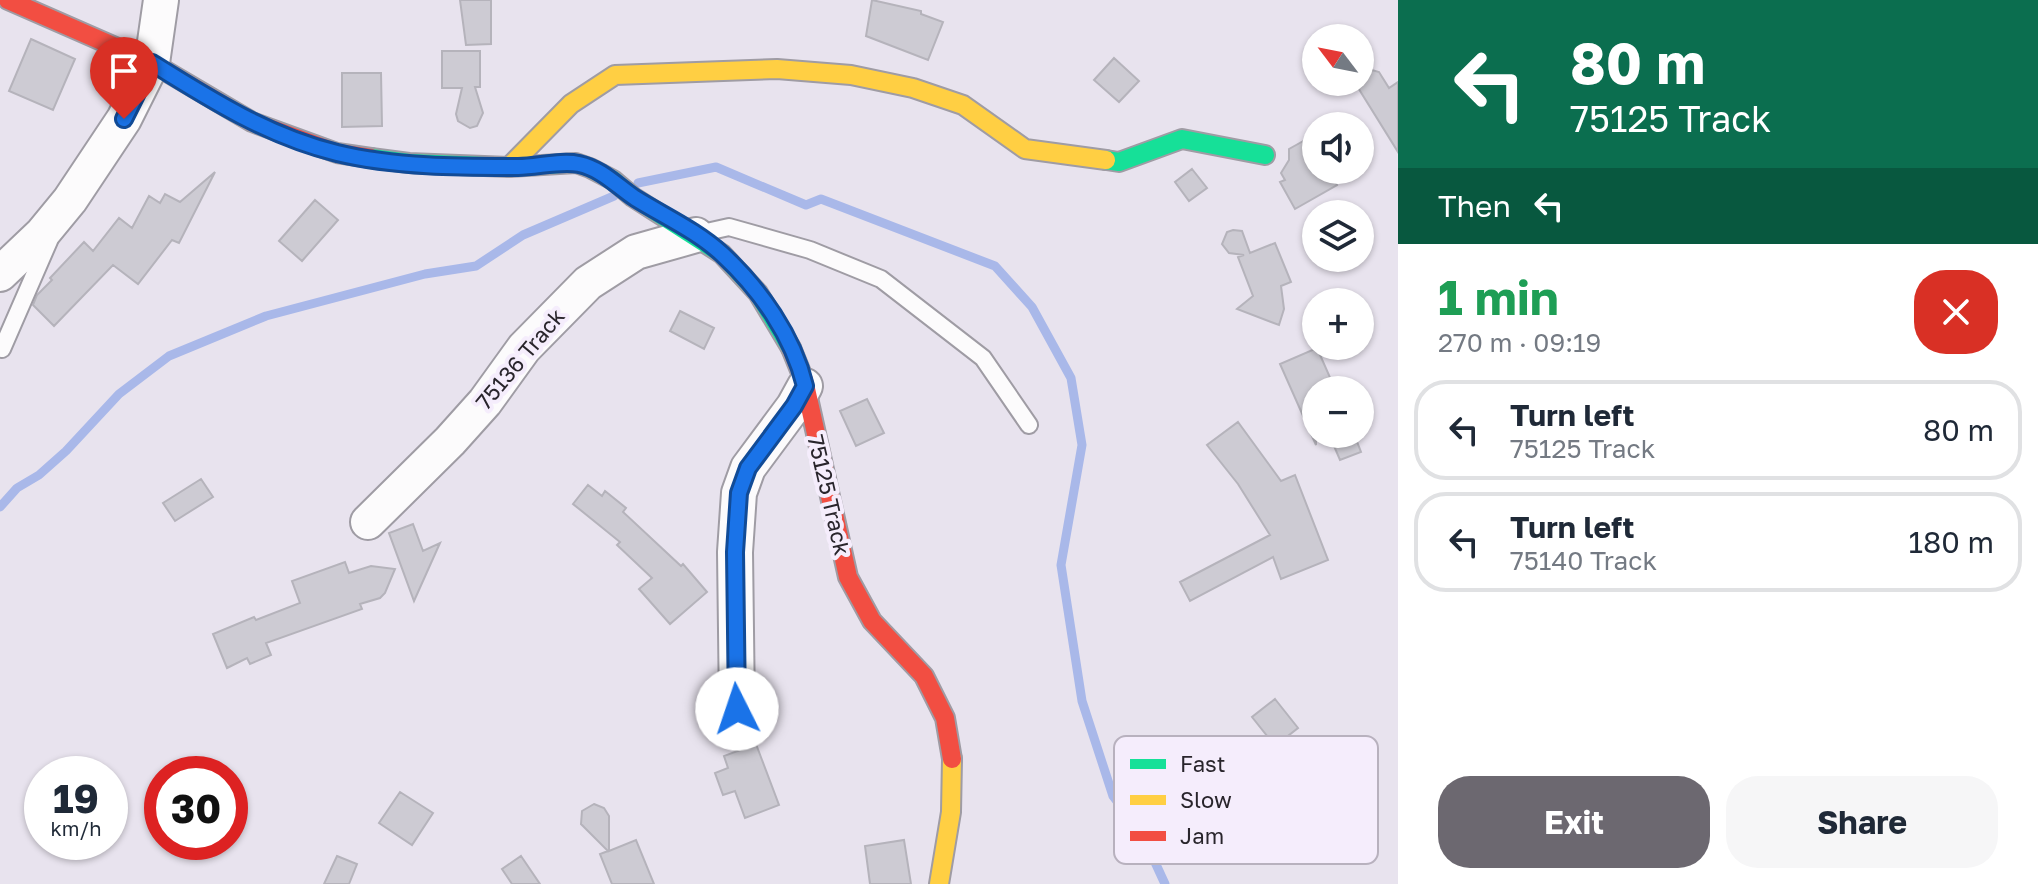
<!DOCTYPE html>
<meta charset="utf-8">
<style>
body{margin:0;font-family:"Golos Text",sans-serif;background:#f6f6f7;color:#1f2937;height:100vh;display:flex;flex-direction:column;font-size:30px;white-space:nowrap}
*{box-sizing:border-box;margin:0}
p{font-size:26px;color:#747a83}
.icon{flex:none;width:44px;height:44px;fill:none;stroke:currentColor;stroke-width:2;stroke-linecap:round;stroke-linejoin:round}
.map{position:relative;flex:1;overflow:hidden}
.panel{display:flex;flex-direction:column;background:#fff;width:640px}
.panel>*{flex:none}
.top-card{background:#0b6e4f;color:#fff;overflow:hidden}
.needle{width:52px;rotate:302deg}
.buttons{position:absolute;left:1302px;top:24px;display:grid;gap:16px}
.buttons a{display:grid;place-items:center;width:72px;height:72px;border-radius:50%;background:#fff;box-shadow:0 2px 6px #0004;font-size:40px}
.speed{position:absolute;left:24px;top:756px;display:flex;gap:16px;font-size:40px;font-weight:700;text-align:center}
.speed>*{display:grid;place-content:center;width:104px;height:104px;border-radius:50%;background:#fff;box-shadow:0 2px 6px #0004;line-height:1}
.speed small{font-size:20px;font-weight:400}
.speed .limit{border:12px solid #d22;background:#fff;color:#111}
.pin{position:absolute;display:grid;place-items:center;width:68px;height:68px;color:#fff;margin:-82px -34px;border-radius:50% 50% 50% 0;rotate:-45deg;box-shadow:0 0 8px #0007}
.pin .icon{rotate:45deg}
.me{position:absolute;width:88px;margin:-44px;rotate:356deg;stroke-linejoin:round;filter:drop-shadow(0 0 6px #0008)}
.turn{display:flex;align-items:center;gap:28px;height:168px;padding:0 40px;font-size:36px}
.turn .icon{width:104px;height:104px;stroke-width:2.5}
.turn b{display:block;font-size:56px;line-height:68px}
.then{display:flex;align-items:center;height:76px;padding:0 40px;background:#0003;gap:16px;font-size:30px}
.round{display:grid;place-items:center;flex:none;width:84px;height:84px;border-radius:32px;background:#f6f6f7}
.overview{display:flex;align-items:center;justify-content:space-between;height:136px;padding:0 40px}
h1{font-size:48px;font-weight:700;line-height:60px;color:#1e9e55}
.primary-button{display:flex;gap:16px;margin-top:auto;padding:16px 40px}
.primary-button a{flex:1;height:92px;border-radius:32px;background:#6c6870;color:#fff;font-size:32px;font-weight:700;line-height:92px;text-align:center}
.primary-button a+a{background:#f6f6f7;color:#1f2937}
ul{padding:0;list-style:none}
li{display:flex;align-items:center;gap:24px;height:100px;margin:0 16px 12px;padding:0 24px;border:4px solid #e0e1e3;border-radius:32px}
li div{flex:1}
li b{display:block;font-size:30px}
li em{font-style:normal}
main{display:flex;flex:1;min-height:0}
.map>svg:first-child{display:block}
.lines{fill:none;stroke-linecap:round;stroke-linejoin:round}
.stream{stroke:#a9b8e9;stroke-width:9}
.building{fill:#cdcbd3;stroke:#b5b3bb;stroke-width:2}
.lane-casing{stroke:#9f9ca4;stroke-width:20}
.street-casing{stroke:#9f9ca4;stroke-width:38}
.fast-casing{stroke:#9f9ca4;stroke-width:22}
.slow-casing{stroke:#9f9ca4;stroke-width:22}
.jam-casing{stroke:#9f9ca4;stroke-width:22}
.lane{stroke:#fcfbfc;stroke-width:16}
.street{stroke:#fcfbfc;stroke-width:34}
.fast{stroke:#16e098;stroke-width:18}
.slow{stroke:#ffcf43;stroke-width:18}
.jam{stroke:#f24e42;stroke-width:18}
.route-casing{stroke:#114b97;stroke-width:20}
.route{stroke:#1a73e8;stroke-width:14}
.labels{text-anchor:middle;stroke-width:8;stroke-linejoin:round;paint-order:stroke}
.street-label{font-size:22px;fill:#29252c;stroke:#f5edfc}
.key{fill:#f5edfc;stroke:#b8b1be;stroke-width:2}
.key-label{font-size:22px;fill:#29252c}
</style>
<main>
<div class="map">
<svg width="1398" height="884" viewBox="0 0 1398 884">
<rect width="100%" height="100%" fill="#e8e3ee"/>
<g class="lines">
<path class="stream" d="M638 183 716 167 806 205 821 199 995 266 1032 307 1071 378 1082 445 1061 565 1082 701 1113 796 1142 834 1165 884
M0 507 17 488 39 475 66 451 119 394 169 356 266 316 425 274 476 266 523 235 614 196"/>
</g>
<path class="building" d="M460 0H491V44L466 45Z
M872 0 921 11V14L943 22 928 60 866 36Z
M31 39 75 59 53 110 9 91Z
M442 51H480V87H475L483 113 477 126 470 128 458 121 456 114 462 88H442Z
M1114 58 1139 81 1119 102 1094 80Z
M1365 68 1379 72 1389 88 1398 82V152L1357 86 1360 72Z
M342 73H381L382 126 342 127Z
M1316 134V170H1329L1337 185 1295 209 1280 182 1285 180 1281 173 1289 160V149Z
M1192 169 1207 188 1189 201 1175 182Z
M215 172 179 243 172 240 138 284 113 265 54 326 33 305 37 295 52 280 50 278 84 242 93 251 119 218 132 228 149 196 160 203 165 194 180 202Z
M315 200 338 220 302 261 279 241Z
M1233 230 1242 231 1250 253 1275 243 1291 282 1281 286 1284 309 1279 325 1237 309 1253 296 1238 257 1244 255 1229 253 1222 244 1227 232Z
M680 311 714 328 704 349 670 331Z
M1317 348 1332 382 1316 390V445L1280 364Z
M867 399 884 433 856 446 840 411Z
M1238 422 1281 481 1295 475 1328 560 1281 579 1273 557 1190 601 1180 582 1270 535 1238 484 1207 445Z
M1343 434H1354L1361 452 1340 460 1331 439Z
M201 479 213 497 175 521 163 503Z
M588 485 602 496 605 491 626 508 623 512 681 566 683 564 707 592 670 624 639 589 652 578 617 545 620 542 573 504Z
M413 524 423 551 440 543 414 601 389 533Z
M345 562 349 573 371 566 395 569 385 593 380 598 360 604 362 609 266 643 271 655 250 664 247 658 227 668 213 634 254 617 256 620 300 603 292 581Z
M1275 699 1298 728 1275 746 1252 717Z
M756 744 779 805 745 818 735 791 723 795 715 773 728 768 724 756Z
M400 792 433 813 412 845 379 823Z
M594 804 604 808 609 816V851L636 840 654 884H612L600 854 608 851 581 824 582 811Z
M904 840 911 884H870L865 846Z
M337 856 357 864 349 884H324Z
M521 856 540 884H512L502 869Z"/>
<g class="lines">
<defs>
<path id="lane" d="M702 233 729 227 810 250 881 279 983 358 1029 425
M2 349 49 241"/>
<path id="street" d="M0 274 42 234 70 200 124 119 152 63 161 0
M368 522 450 441 485 402 524 348 588 283 636 252 696 235
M737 709 735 552 739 493 748 468 794 406 805 386"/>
<path id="fast" d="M371 158 409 163 509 167 576 163 590 168 613 180 633 197 722 254 758 293 791 348
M1106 160 1119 162 1182 139 1265 155"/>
<path id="slow" d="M509 167 571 104 615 75 777 69 851 75 913 88 963 105 1025 149 1106 160
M939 884 951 812 952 759"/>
<path id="jam" d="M8 0 152 63 252 122 337 153 371 158
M791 348 804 380 848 577 872 621 924 676 945 718 952 759"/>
</defs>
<use href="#lane" class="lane-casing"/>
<use href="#street" class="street-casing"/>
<use href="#fast" class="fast-casing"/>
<use href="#slow" class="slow-casing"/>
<use href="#jam" class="jam-casing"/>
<use href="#lane" class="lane"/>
<use href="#street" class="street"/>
<use href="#fast" class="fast"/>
<use href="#slow" class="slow"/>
<use href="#jam" class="jam"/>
</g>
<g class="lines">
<defs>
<path id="route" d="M124 119 152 63C211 100 268 136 337 153 395 167 459 167 518 167 537 167 561 160 579 164 602 169 617 186 635 198 664 216 697 231 722 254 760 289 793 336 805 386L794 406 748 468 739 493 735 552 737 709"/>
</defs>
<use href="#route" class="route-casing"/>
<use href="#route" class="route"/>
</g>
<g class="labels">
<g class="street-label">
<text transform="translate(520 359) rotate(-50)" y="8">75136 Track</text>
<text transform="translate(829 495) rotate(77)" y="8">75125 Track</text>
</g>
</g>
<rect x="1114" y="736" width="264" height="128" rx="12" class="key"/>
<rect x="1130" y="759" width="36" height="10" fill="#16e098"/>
<rect x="1130" y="795" width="36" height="10" fill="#ffcf43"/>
<rect x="1130" y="831" width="36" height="10" fill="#f24e42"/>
<g class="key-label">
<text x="1180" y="772">Fast</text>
<text x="1180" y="808">Slow</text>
<text x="1180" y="844">Jam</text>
</g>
</svg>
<div class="buttons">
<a><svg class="needle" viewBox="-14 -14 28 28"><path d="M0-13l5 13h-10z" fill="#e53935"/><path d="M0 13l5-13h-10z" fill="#747a83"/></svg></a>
<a><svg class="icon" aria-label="sound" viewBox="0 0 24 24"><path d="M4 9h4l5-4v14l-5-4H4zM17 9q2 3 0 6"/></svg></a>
<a><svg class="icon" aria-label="layers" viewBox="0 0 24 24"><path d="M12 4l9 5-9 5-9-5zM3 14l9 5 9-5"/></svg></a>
<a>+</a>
<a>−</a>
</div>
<div class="speed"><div>19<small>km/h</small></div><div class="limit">30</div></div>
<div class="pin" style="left:124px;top:119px;background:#d93025"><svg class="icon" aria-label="arrive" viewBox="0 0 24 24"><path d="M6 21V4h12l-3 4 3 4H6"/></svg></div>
<svg class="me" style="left:737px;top:709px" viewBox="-20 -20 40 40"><circle r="19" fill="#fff"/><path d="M0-13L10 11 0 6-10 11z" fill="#1a73e8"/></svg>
</div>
<section class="panel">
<div class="top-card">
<div class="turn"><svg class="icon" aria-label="left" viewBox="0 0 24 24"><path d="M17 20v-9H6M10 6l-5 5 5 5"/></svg><div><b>80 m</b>75125 Track</div></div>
<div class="then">Then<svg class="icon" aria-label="left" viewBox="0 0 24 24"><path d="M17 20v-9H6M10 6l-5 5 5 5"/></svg></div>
</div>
<div class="overview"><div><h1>1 min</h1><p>270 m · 09:19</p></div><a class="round" style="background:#d93025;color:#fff"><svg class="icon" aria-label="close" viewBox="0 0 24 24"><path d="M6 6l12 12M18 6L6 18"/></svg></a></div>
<ul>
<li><svg class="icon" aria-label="left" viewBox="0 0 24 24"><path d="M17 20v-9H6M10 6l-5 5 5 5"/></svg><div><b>Turn left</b><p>75125 Track</p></div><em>80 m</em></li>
<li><svg class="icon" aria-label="left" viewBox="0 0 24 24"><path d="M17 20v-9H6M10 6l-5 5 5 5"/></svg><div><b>Turn left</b><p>75140 Track</p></div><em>180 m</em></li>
</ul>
<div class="primary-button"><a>Exit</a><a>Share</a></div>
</section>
</main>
